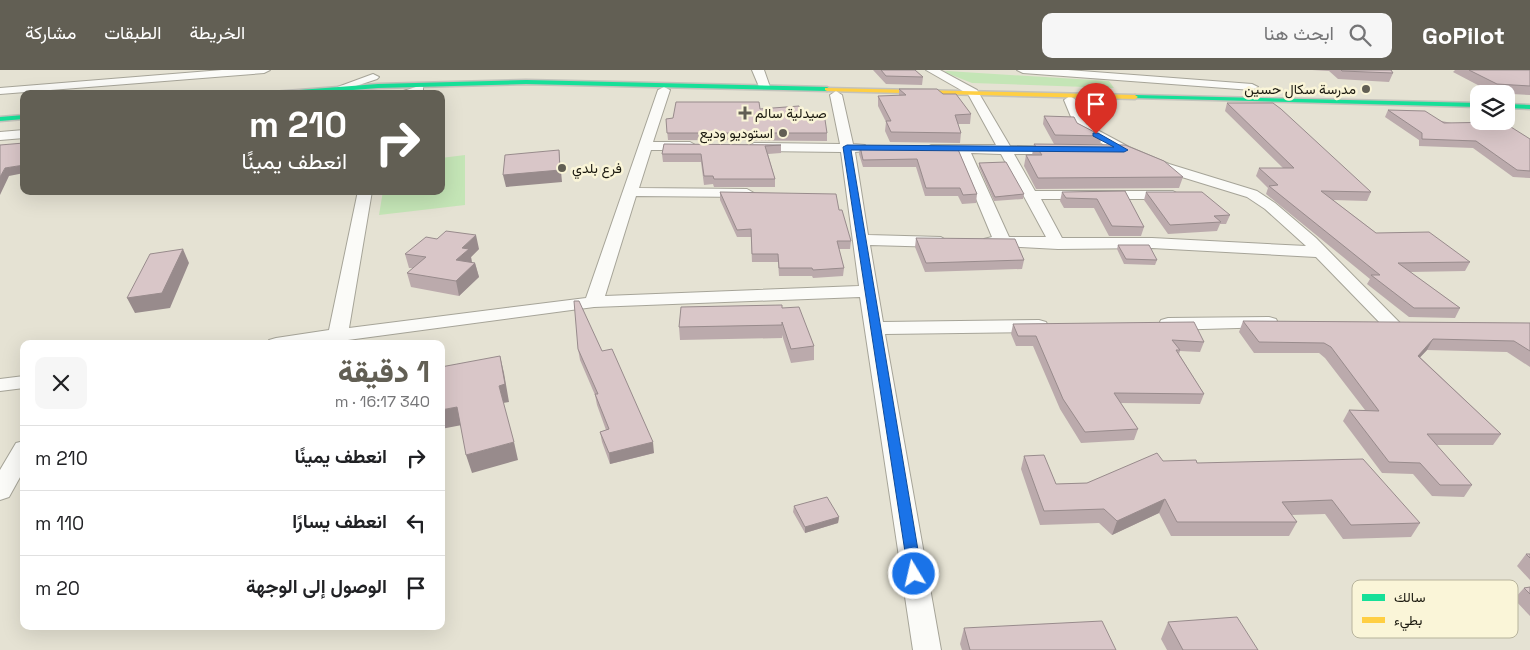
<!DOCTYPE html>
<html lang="ar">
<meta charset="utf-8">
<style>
body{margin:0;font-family:"Space Grotesk",Vazirmatn,sans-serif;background:#f6f6f6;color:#202124;direction:rtl;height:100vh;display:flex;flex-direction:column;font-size:19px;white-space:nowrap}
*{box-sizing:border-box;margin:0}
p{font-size:16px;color:#757577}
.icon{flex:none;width:28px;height:28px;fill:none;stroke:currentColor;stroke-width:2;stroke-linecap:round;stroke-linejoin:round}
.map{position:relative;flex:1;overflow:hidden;direction:ltr}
.details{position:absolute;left:20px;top:270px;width:425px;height:290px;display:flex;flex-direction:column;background:#fff;border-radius:10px;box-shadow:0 5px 20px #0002;direction:rtl}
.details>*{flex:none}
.guide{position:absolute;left:20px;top:20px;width:425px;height:105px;border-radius:10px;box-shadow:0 5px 20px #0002;direction:rtl;background:#625f54;color:#fff;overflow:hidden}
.controls{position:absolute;left:1470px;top:15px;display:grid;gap:10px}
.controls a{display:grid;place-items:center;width:45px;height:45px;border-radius:10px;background:#fff;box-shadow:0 5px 20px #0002;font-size:25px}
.pin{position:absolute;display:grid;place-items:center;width:42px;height:42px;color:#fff;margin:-51px -21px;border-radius:50% 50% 50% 0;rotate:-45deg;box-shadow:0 0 5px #0007}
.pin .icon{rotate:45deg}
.me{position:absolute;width:55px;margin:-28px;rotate:351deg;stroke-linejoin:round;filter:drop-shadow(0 0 4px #0008)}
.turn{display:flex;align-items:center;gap:18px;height:105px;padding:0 15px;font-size:22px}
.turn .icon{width:65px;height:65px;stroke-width:2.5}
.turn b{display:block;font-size:35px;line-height:42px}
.round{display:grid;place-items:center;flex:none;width:52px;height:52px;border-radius:10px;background:#f6f6f6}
.head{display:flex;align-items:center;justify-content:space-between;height:85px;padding:0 15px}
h1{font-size:30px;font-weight:800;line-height:38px;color:#625f54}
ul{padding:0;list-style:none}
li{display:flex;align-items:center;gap:15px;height:65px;padding:0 15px;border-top:1px solid #e0e0e0}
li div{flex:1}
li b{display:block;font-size:19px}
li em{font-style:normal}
header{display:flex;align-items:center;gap:30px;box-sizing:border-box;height:70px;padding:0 25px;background:#625f54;color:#fff}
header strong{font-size:24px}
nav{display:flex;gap:28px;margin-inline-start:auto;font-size:18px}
.search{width:350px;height:45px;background:#f6f6f6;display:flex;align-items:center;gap:12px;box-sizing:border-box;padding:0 18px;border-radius:10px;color:#757577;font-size:19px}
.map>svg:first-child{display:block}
.green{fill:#c4e5b6}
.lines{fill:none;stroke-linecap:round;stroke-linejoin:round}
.street-casing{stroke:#a6a498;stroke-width:2}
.fast-casing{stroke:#c3c2bb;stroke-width:3}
.slow-casing{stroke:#c3c2bb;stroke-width:3}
.street{fill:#fbfbf8;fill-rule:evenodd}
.fast{fill:#16e098;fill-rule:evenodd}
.slow{fill:#ffcf43;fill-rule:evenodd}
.wall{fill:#bbaaac}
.shaded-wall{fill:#988b8c}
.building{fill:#d9c6c8;stroke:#988b8c}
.route{fill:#1a73e8;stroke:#114b97}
.poi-dot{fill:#625f54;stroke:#faf5d8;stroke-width:2}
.labels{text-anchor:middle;stroke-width:5;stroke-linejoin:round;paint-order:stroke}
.far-poi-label{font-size:14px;fill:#1b190f;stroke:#faf5d8;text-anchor:end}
.key{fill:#faf5d8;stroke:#b7b39c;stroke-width:1}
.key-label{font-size:14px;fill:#1b190f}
</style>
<header>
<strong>GoPilot</strong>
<div class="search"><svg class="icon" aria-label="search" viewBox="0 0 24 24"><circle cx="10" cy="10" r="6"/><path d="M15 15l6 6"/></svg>ابحث هنا</div>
<nav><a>الخريطة</a><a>الطبقات</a><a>مشاركة</a></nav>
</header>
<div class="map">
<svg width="1530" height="580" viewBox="0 0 1530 580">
<rect width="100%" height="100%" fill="#e5e2d3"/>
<path class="green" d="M947 1 1109 11 1114 18 972 13 944 2Z
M465 85V135L379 145 383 121H441V88Z"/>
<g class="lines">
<defs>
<path id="street" d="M222 0H270L264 3 0 24V18Z
M752 0H764L770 17 768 19H760Z
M926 0H940L977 20 1010 76 1065 77 1067 80 1065 83 1060 84H1014L1035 121H1173L1180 125 1173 129H1041L1062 168H1152L1306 176 1265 139 1247 127 1159 100 1119 83 1076 59 1064 30 1070 26 1076 30 1086 54 1129 77 1169 94 1257 121 1275 133 1316 168 1400 253 1398 257H1384L1316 187 1152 178 1058 179 984 175 982 172 984 169 992 167 957 83H931L924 79 931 75H996L968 24ZM971 83 1001 84 1046 167H1009Z
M1017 0H1068L1252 14 1258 17 1252 20 1023 3Z
M373 4 379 7 377 9 341 21 335 18Z
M419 16 423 17V21L394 24Z
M664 17 670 20 653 72H690L697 76 690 80H651L639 118 747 119 754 123 747 127 636 126 605 226 859 216 841 82 754 81 747 77 754 73 840 74 830 25 836 21 842 25 853 74 865 75 867 78 865 81 855 82 868 165 941 167 949 172 941 177 870 175 883 252 1039 250 1046 252 1048 256 1046 260 1039 262 885 264 941 580H913L860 227 594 237 318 274H266L269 270 276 268 329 260 358 121H372L349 258 586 228 658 20Z
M24 60V68L0 70V62Z
M1269 247 1276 249 1278 253 1276 257 1168 260 1161 258 1159 254 1161 250 1168 248Z
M24 306V318L0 321V309Z
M24 371V400L9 427 0 430V400L16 373Z"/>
<path id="fast" d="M526 10 827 17 830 19 827 21 526 14 378 18 302 24H270L273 22 378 14Z
M1135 25 1479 33V37L1133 28V26Z
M1506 34 1530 35V39L1506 38Z
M24 45V49L0 51V47Z"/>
<path id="slow" d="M825 18 1135 25 1138 27 1135 29 827 21 825 20Z"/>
</defs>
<use href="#street" class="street-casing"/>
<use href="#fast" class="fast-casing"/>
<use href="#slow" class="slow-casing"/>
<use href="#street" class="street"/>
<use href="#fast" class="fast"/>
<use href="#slow" class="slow"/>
</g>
<path class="wall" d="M873 0H915L923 7 922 15 886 14Z
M1312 0H1391L1393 3 1389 12 1338 9 1329 1Z
M1455 0H1530V25L1493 23 1453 2Z
M899 19 943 24 971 44 970 54H958L961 63 960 73 890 72 885 61 886 52 878 36V26H899Z
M1227 33 1371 122 1367 131 1333 130 1376 163 1470 192 1465 201 1410 202 1460 238 1455 248 1409 247 1367 214 1370 209 1266 124 1268 118 1256 106 1259 98H1283L1225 41Z
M760 39 803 43 827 63V71L668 70 666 49Z
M1388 40 1530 69V108L1513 107 1473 78 1419 76V70L1385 47Z
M1044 46 1077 53 1102 66 1100 74H1054L1043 54Z
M664 74 781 75V83L768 84 775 109V117H714L713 114 704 115 701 92H663L662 84Z
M1034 74 1183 107 1179 118 1036 119 1024 96 1026 85H1032Z
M860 76 957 77 977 124 976 133 962 134 958 126H925L916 97H863L859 84Z
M979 93 1024 124 1023 129 994 131 979 97Z
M1125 121 1144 157 1141 166H1109L1094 138H1064L1060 131 1062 122Z
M720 122 851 171 850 179H839L844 198 843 206 813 208 812 206H779L778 192H752L751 167H737L720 130Z
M1146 122 1230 145 1226 154H1220L1217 161 1168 164 1144 130Z
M916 168 1024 190 1022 199 925 202 915 177Z
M1118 175 1157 190 1155 195 1124 194 1117 179Z
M479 179 471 187 472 193H475L479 207 459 226 411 217 407 203 413 198H409L405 184Z
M782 238 814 276V290L791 293 782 265V268L680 270 679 257Z
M1243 251 1530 253V297L1507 282 1427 280 1420 287 1501 364 1493 375H1436L1472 415 1464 427 1432 426 1413 404 1382 403 1343 351 1349 340H1365L1325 288 1319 283H1254L1239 262Z
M1013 254 1204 272 1200 282 1180 281 1179 284 1204 324 1200 334 1121 333 1138 359 1134 370 1081 373 1060 339 1033 276H1016L1011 264Z
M578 279 602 281 654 383 610 394 602 372 600 362 606 360 597 335 595 325 580 290Z
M1024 386 1056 414 1087 413 1163 391 1197 393 1420 453 1411 467 1343 469 1325 444 1291 445 1297 452 1289 466H1171L1159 443 1112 465 1099 453 1040 455 1021 399Z
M794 436 839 447 838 453 805 463 793 442Z
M1526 484H1530V510L1517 496Z
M1530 517V546L1514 529 1524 518Z
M1168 552 1258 580H1167L1161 569Z
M964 558 1116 580H962L960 574Z"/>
<path class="shaded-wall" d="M559 80 562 112 506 117 503 105Z
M24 95V103L9 106 0 125V107L5 98Z
M476 165 479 179 471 187 472 193 456 190 462 178Z
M183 179 189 193 170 238 135 243 127 228Z
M475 193 479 207 459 226 456 211Z
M1433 269 1427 280 1412 296 1418 286Z
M500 286 504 303 509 332 503 333 499 316Z
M457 337 462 355 441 359V340Z
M514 372 518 390 472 403 466 385Z
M653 372 654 383 610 394 609 383Z
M1165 429 1159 443 1112 465 1117 451Z
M839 447 838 453 805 463V457Z"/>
<path class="building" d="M881 0H915L923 7 886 6Z
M1341 0H1391L1393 3 1342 1Z
M1469 0H1530V16L1497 14Z
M899 19H937L943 24H956L971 44 955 45 961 63 891 62 886 51H891L878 26 906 25Z
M676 32H759L760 39 799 36 803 43H824L827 63H667L666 49 673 48Z
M1227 33H1273L1281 39 1371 122 1321 121 1376 163 1429 162 1470 192 1398 193 1460 238H1414L1371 205H1380L1269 116 1278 115 1259 98H1294Z
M1388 40 1425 41 1444 53 1503 52 1530 69V101L1517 100 1476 71 1422 69V63Z
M1044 46 1074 47 1077 53 1102 66 1055 65Z
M24 73V95L5 98 0 107V75Z
M664 74 781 75 765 76 775 109H714L713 106H704L701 84H662Z
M1034 74 1125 75 1164 91 1183 107 1038 108 1026 85H1042Z
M860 76 957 77 977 124 963 125 960 118H926L917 89 863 90Z
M559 80 560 100 503 105 505 85Z
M1006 92 1024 124 995 127 979 93Z
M1125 121 1144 157 1112 156 1097 129 1066 128 1062 122Z
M720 122 836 124 839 140H842L851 171H837L844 198 813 200 812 198H779L778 184H752L751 159 737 160Z
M1146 122H1202L1230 145 1214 146 1221 152 1170 155Z
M446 161 476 165 462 178 469 179 456 190 475 193 456 211 407 203 426 187 405 184 426 167 437 169Z
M916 168 1015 169 1024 190 926 193Z
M1118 175H1149L1157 190 1126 189Z
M183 179 162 223 127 228 150 184Z
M574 231H579L602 281 612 279 653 372 609 383 600 362 609 359 595 324H598L578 279Z
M782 235V238L799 237 814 276 791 279 782 252V255L679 257 681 237Z
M1243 251 1530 253V281L1514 271 1433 269 1418 286 1501 364H1427L1472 415H1440L1420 393 1389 392 1349 340 1379 341 1331 277 1324 273 1259 272Z
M1194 252 1204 272 1172 270 1180 280H1176L1204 324 1114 323 1138 359 1085 362 1063 329 1036 266H1018L1013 254Z
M500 286 505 314 499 316 514 372 466 385 457 337 441 340V297Z
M1157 383 1163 391 1196 390 1197 393 1363 389 1420 453 1351 455 1332 430 1282 432 1297 452H1177L1165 429 1117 451 1104 439 1044 441 1024 386 1044 385 1056 414 1087 413Z
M827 427 839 447 805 457 794 436Z
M1526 484H1530V488Z
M1530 517V524L1524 518Z
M1237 547 1258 580H1183L1168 552Z
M1102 551 1116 580H970L964 558Z"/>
<path class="route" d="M1093 63H1098L1128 80 1124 82 851 80 922 504 920 508 914 510 909 508 843 77 847 75 1114 77 1093 66Z"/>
<g class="poi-dot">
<circle cx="1366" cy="19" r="5"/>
<path d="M742.5 35.5h5v5h5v5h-5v5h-5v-5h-5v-5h5z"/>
<circle cx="783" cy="63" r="5"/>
<circle cx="562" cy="98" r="5"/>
</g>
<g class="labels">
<g class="far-poi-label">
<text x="1356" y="24">مدرسة سكال حسين</text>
<text x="755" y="48" text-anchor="start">صيدلية سالم</text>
<text x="773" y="68">استوديو وديع</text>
<text x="572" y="103" text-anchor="start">فرع بلدي</text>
</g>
</g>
<rect x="1352" y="510" width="166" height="58" rx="8" class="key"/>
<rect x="1362" y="524" width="23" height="7" fill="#16e098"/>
<rect x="1362" y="547" width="23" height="6" fill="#ffcf43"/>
<g class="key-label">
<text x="1394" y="532">سالك</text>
<text x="1394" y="555">بطيء</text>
</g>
</svg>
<div class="controls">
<a><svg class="icon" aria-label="layers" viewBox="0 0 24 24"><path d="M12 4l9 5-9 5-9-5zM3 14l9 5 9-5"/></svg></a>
</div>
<div class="pin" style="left:1096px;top:64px;background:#d93025"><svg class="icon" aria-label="arrive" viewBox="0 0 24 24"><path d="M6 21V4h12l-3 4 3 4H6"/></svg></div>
<svg class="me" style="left:914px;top:504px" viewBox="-20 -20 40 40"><circle r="17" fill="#1a73e8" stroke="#fff" stroke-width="3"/><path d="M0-11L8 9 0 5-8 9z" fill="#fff"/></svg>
<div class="guide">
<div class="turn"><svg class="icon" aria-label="right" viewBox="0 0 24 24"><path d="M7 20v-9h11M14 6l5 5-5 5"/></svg><div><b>210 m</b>انعطف يمينًا</div></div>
</div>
<section class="details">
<div class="head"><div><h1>1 دقيقة</h1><p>340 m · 16:17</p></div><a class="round"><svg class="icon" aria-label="close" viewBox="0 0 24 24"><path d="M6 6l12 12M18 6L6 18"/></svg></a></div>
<ul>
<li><svg class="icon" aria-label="right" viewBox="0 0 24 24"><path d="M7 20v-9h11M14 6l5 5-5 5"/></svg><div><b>انعطف يمينًا</b></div><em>210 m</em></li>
<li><svg class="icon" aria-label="left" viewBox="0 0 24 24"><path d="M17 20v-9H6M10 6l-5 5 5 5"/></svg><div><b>انعطف يسارًا</b></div><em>110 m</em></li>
<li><svg class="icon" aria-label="arrive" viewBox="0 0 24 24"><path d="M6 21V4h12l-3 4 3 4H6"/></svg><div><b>الوصول إلى الوجهة</b></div><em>20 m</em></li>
</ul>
</section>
</div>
